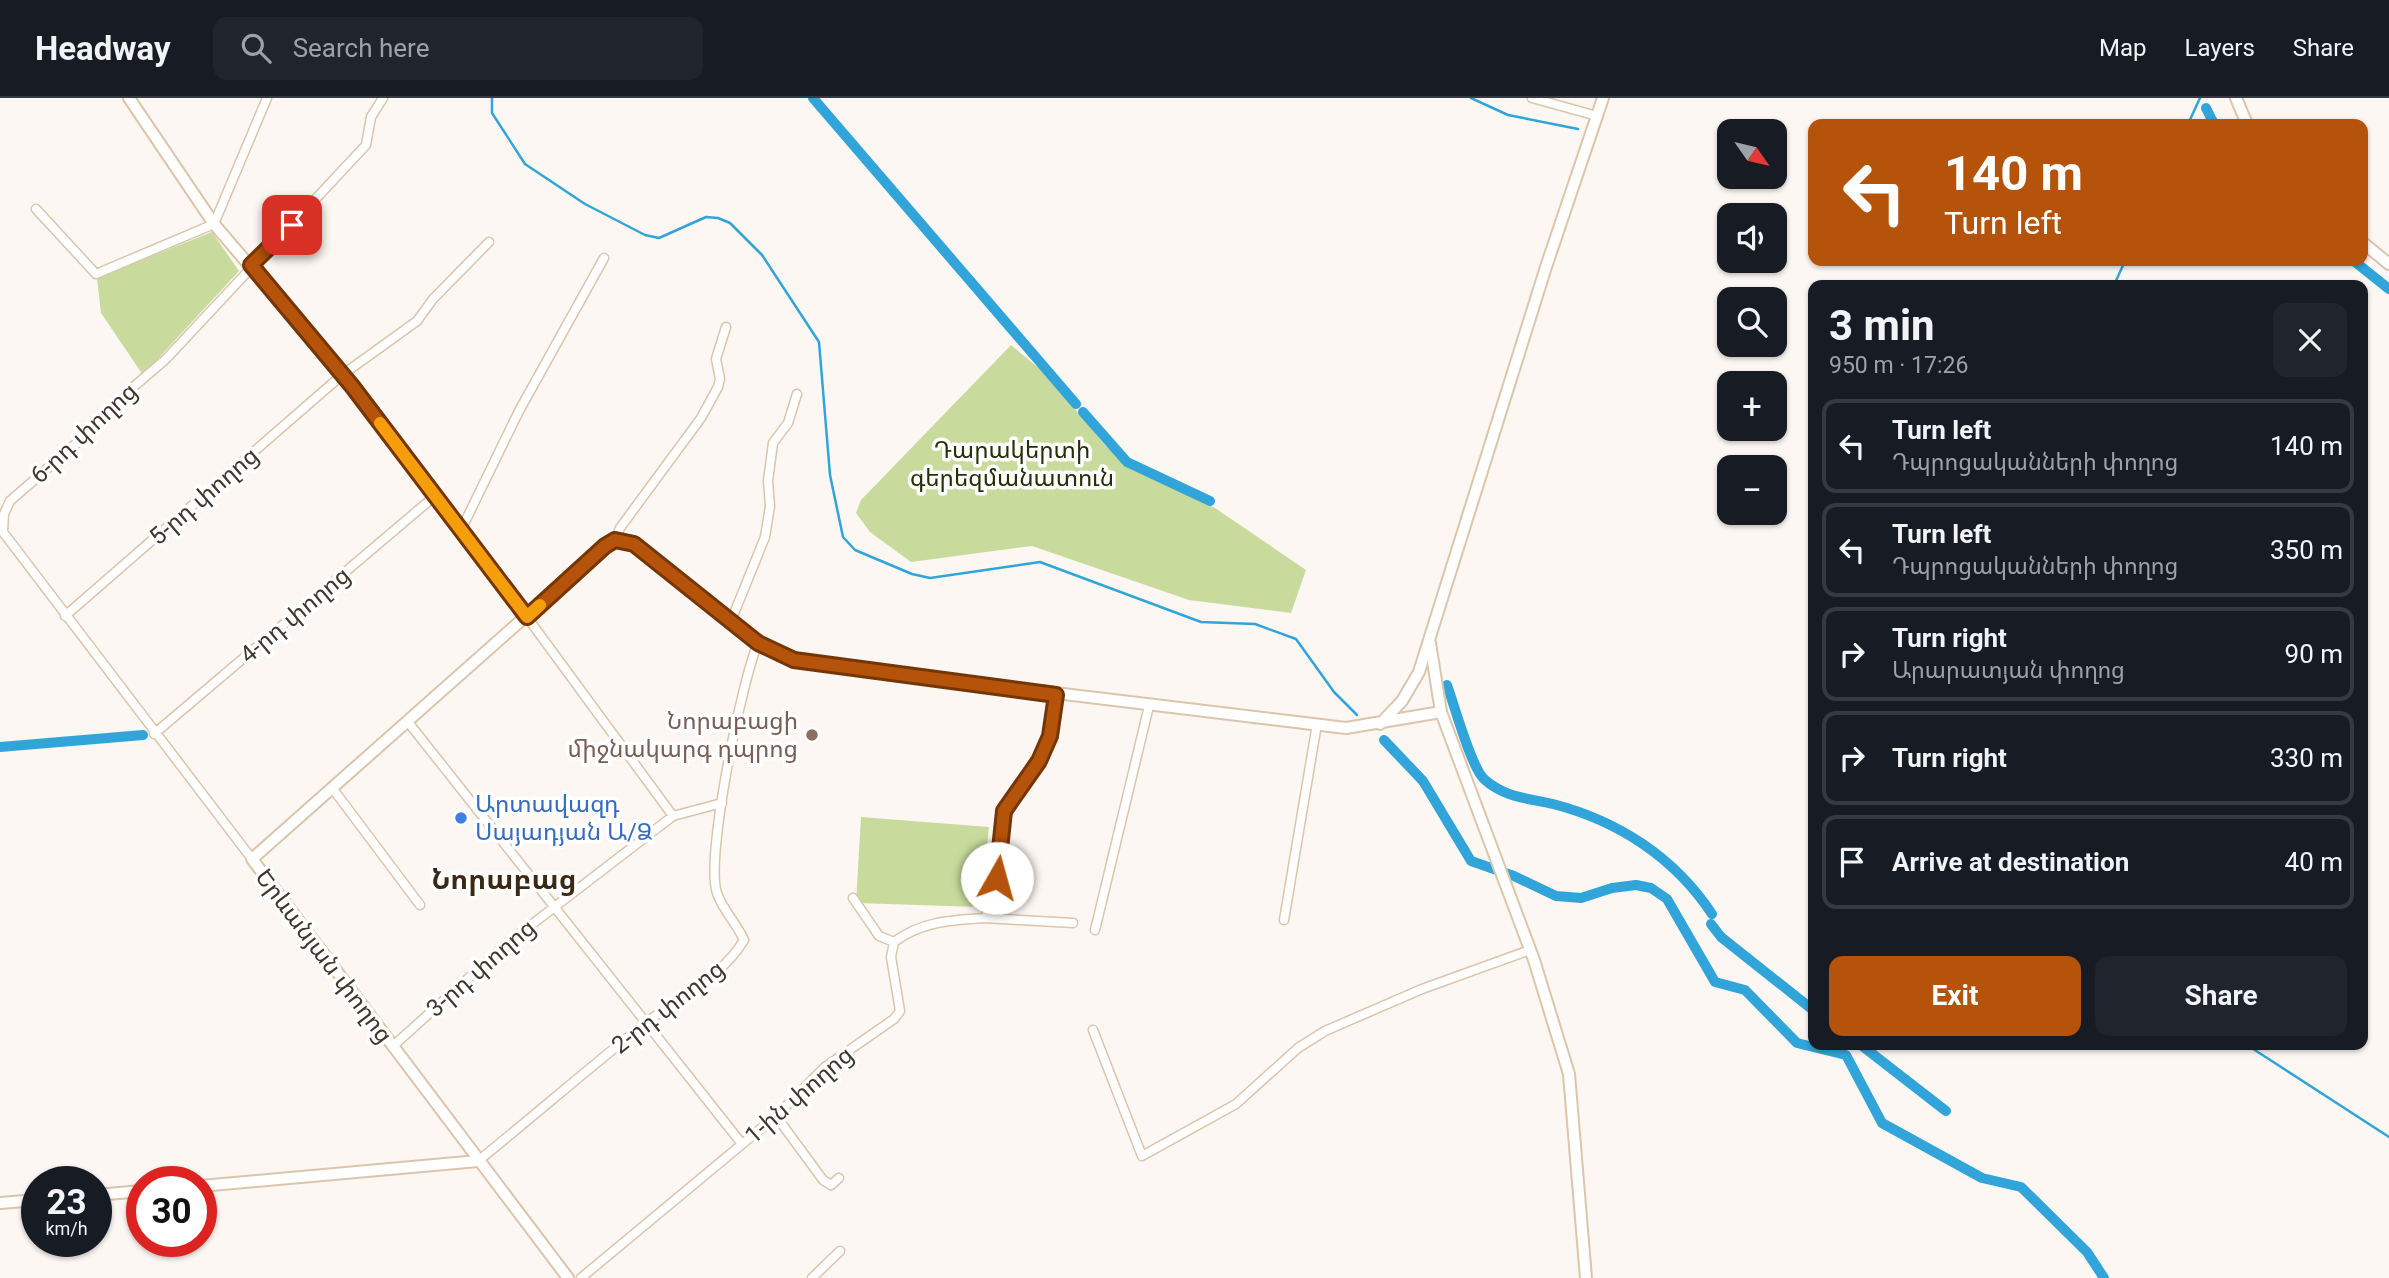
<!DOCTYPE html>
<meta charset="utf-8">
<style>
body{margin:0;font-family:Roboto,"Noto Sans Armenian",sans-serif;background:#20242c;color:#f1f3f6;height:100vh;display:flex;flex-direction:column;font-size:26px;white-space:nowrap}
*{box-sizing:border-box;margin:0}
p{font-size:23px;color:#9ea1a6}
.icon{flex:none;width:38px;height:38px;fill:none;stroke:currentColor;stroke-width:2;stroke-linecap:round;stroke-linejoin:round}
.map{position:relative;flex:1;overflow:hidden}
.details{position:absolute;left:1808px;top:182px;width:560px;height:770px;display:flex;flex-direction:column;background:#171b24;border-radius:14px;box-shadow:0 2px 5px #0004}
.details>*{flex:none}
.hud{position:absolute;left:1808px;top:21px;width:560px;height:147px;border-radius:14px;box-shadow:0 2px 5px #0004;background:#b45309;color:#fff;overflow:hidden}
.needle{width:46px;rotate:124deg}
.buttons{position:absolute;left:1717px;top:21px;display:grid;gap:14px}
.buttons a{display:grid;place-items:center;width:70px;height:70px;border-radius:14px;background:#171b24;box-shadow:0 2px 5px #0004;font-size:35px}
.speed{position:absolute;left:21px;top:1068px;display:flex;gap:14px;font-size:35px;font-weight:700;text-align:center}
.speed>*{display:grid;place-content:center;width:91px;height:91px;border-radius:50%;background:#171b24;box-shadow:0 2px 5px #0004;line-height:1}
.speed small{font-size:18px;font-weight:400}
.speed .limit{border:10px solid #d22;background:#fff;color:#111}
.pin{position:absolute;display:grid;place-items:center;width:60px;height:60px;color:#fff;margin:-30px;border-radius:14px;box-shadow:0 4px 10px #0006}
.me{position:absolute;width:77px;margin:-38px;rotate:7deg;stroke-linejoin:round;filter:drop-shadow(0 0 5px #0008)}
.turn{display:flex;align-items:center;gap:24px;height:147px;padding:0 21px;font-size:32px}
.turn .icon{width:91px;height:91px;stroke-width:2.5}
.turn b{display:block;font-size:49px;line-height:60px}
.round{display:grid;place-items:center;flex:none;width:74px;height:74px;border-radius:14px;background:#20242c}
.summary{display:flex;align-items:center;justify-content:space-between;height:119px;padding:0 21px}
h1{font-size:42px;font-weight:700;line-height:52px}
.action{display:flex;gap:14px;margin-top:auto;padding:14px 21px}
.action a{flex:1;height:80px;border-radius:14px;background:#b45309;color:#fff;font-size:28px;font-weight:700;line-height:80px;text-align:center}
.action a+a{background:#20242c;color:#f1f3f6}
ul{padding:0;list-style:none}
li{display:flex;align-items:center;gap:21px;height:94px;margin:0 14px 10px;padding:0 7px;border:4px solid #363941;border-radius:14px}
li div{flex:1}
li b{display:block;font-size:26px}
li em{font-style:normal}
header{display:flex;align-items:center;gap:42px;box-sizing:border-box;height:98px;padding:0 35px;background:#171b24;border-bottom:2px solid #363941}
header strong{font-size:33px}
nav{display:flex;gap:38px;margin-inline-start:auto;font-size:24px}
.search{width:490px;height:63px;background:#20242c;display:flex;align-items:center;gap:18px;box-sizing:border-box;padding:0 24px;border-radius:14px;color:#9ea1a6;font-size:26px}
.map>svg:first-child{display:block}
.green{fill:#c8db9c}
.lines{fill:none;stroke-linecap:round;stroke-linejoin:round}
.stream{stroke:#31a5da;stroke-width:2.5}
.canal{stroke:#31a5da;stroke-width:10}
.minor-casing{stroke:#dbc5ab;stroke-width:11}
.secondary-casing{stroke:#dbc5ab;stroke-width:14}
.minor{stroke:#fff;stroke-width:8}
.secondary{stroke:#fff;stroke-width:10}
.route-casing{stroke:#753606;stroke-width:18}
.route{stroke:#b45309;stroke-width:12}
.slow{stroke:#f59e0b;stroke-width:12}
.education-dot{fill:#8d6e63;stroke:#fff;stroke-width:2.5}
.shop-dot{fill:#3f7fe0;stroke:#fff;stroke-width:2.5}
.labels{text-anchor:middle;stroke-width:7;stroke-linejoin:round;paint-order:stroke}
.street-label{font-size:24px;fill:#3f362c;stroke:#fff}
.park-label{font-size:24px;fill:#263007;stroke:#fff}
.education-label{font-size:24px;fill:#785e54;stroke:#fff;text-anchor:end}
.shop-label{font-size:24px;fill:#366cbe;stroke:#fff;text-anchor:start}
.quarter-label{font-size:28px;font-weight:bold;fill:#3b2913;stroke:#fff}
</style>
<header>
<strong>Headway</strong>
<div class="search"><svg class="icon" aria-label="search" viewBox="0 0 24 24"><circle cx="10" cy="10" r="6"/><path d="M15 15l6 6"/></svg>Search here</div>
<nav><a>Map</a><a>Layers</a><a>Share</a></nav>
</header>
<div class="map">
<svg width="2389" height="1180" viewBox="0 0 2389 1180">
<rect width="100%" height="100%" fill="#fcf7f2"/>
<path class="green" d="M212 134 239 173 143 277 101 215 97 180Z
M1011 247 1047 277 1104 346 1128 369 1215 410 1306 472 1291 515 1189 502 1032 448 911 464 870 434 856 415 861 402Z
M861 719 989 729 980 809 856 805Z"/>
<g class="lines">
<path class="stream" d="M492 0V15L525 66 585 106 645 137 659 140 706 119 718 120 730 125 762 157 819 244 830 377 843 439 855 452 912 476 930 480 1040 464 1201 524 1255 526 1296 541 1334 594 1357 617
M1471 0 1508 17 1578 31
M2188 26 2200 0
M2114 187 2125 163
M2247 947 2389 1039"/>
<path class="canal" d="M813 0 1076 306
M2206 10 2214 26
M2354 163 2389 191
M1083 314 1127 364 1210 403
M1447 587C1454 606 1471 669 1484 681 1505 700 1528 700 1553 706 1619 723 1675 760 1712 816
M1384 642 1423 683 1471 763 1514 778 1556 798 1581 800 1612 790 1636 787 1651 790 1667 801 1715 884 1745 892 1797 945 1846 957 1882 1025 1982 1080 2021 1089 2087 1154 2104 1180
M0 649 143 637
M1711 826 1721 839 1813 912
M1861 947 1946 1013"/>
<defs>
<path id="minor" d="M1532 0 1597 18
M36 111 96 176 214 126 267 0
M461 432 519 313 604 160
M615 442 620 430 701 320 718 289 720 281 716 261 726 229
M65 518 342 277 417 223 433 201 489 144
M527 519 673 718
M731 523 765 439 770 408 768 383 773 345 788 325 797 296
M408 624 742 1046
M154 636 436 397
M333 691 420 807
M252 761 3 434 4 416 10 403 110 316 131 291 166 261 366 47 371 19 383 0
M853 800 879 838 894 844
M985 820 1073 825
M1284 822 1317 626
M1095 832 1149 608
M1093 932 1142 1058 1236 1006 1298 950 1325 933 1422 891 1530 852
M392 949 505 847 673 718 722 705
M776 1018 823 1082 831 1087 839 1080
M478 1063C535 1017 590 969 647 924 679 899 723 878 744 842 737 826 722 811 717 795 705 760 742 582 758 545
M581 1180 776 1018 825 969 894 921 900 913 891 859 894 844C922 823 952 822 985 820L995 796 1005 713 1039 663 1050 638 1056 597
M812 1180 840 1153"/>
<path id="secondary" d="M129 0 214 126 352 288 527 519
M2236 0 2247 26
M2362 144 2389 166
M1430 545 1441 614 1534 862 1569 976 1586 1180
M1380 626 1402 603 1419 574 1546 169 1603 0
M201 1088 478 1063
M96 1097 142 1093
M0 1105 37 1102
M568 1180 252 761 605 448 615 442 634 446 758 545 781 557 806 565 1346 630 1441 614"/>
</defs>
<use href="#minor" class="minor-casing"/>
<use href="#secondary" class="secondary-casing"/>
<use href="#minor" class="minor"/>
<use href="#secondary" class="secondary"/>
</g>
<g class="lines">
<defs>
<path id="route" d="M292 127 251 167 352 288 527 519 605 448 615 442 634 446 758 545 794 562 1056 597 1050 638 1039 663 1004 713 997 780"/>
</defs>
<use href="#route" class="route-casing"/>
<use href="#route" class="route"/>
<path class="slow" d="M380 325 527 519 540 507"/>
</g>
<circle class="education-dot" cx="812" cy="637" r="7"/>
<circle class="shop-dot" cx="461" cy="720" r="7"/>
<g class="labels">
<g class="street-label">
<text transform="translate(84 335) rotate(-43)" y="8">6-րդ փողոց</text>
<text transform="translate(204 398) rotate(-41)" y="8">5-րդ փողոց</text>
<text transform="translate(295 517) rotate(-40)" y="8">4-րդ փողոց</text>
<text transform="translate(324 858) rotate(53)" y="8">Երևանյան փողոց</text>
<text transform="translate(481 870) rotate(-41)" y="8">3-րդ փողոց</text>
<text transform="translate(668 909) rotate(-38)" y="8">2-րդ փողոց</text>
<text transform="translate(799 997) rotate(-41)" y="8">1-ին փողոց</text>
</g>
<g class="park-label">
<text x="1012" y="360">Դարակերտի<tspan x="1012" dy="28">գերեզմանատուն</tspan></text>
</g>
<g class="education-label">
<text x="798" y="631">Նորաբացի<tspan x="798" dy="28">միջնակարգ դպրոց</tspan></text>
</g>
<g class="shop-label">
<text x="475" y="714">Արտավազդ<tspan x="475" dy="28">Սայադյան Ա/Ձ</tspan></text>
</g>
<g class="quarter-label">
<text x="504" y="791">Նորաբաց</text>
</g>
</g>
</svg>
<div class="buttons">
<a><svg class="needle" viewBox="-14 -14 28 28"><path d="M0-13l5 13h-10z" fill="#e53935"/><path d="M0 13l5-13h-10z" fill="#9ea1a6"/></svg></a>
<a><svg class="icon" aria-label="sound" viewBox="0 0 24 24"><path d="M4 9h4l5-4v14l-5-4H4zM17 9q2 3 0 6"/></svg></a>
<a><svg class="icon" aria-label="search" viewBox="0 0 24 24"><circle cx="10" cy="10" r="6"/><path d="M15 15l6 6"/></svg></a>
<a>+</a>
<a>−</a>
</div>
<div class="speed"><div>23<small>km/h</small></div><div class="limit">30</div></div>
<div class="pin" style="left:292px;top:127px;background:#d93025"><svg class="icon" aria-label="arrive" viewBox="0 0 24 24"><path d="M6 21V4h12l-3 4 3 4H6"/></svg></div>
<svg class="me" style="left:997px;top:780px" viewBox="-20 -20 40 40"><circle r="19" fill="#fff"/><path d="M0-13L10 11 0 6-10 11z" fill="#b45309"/></svg>
<div class="hud">
<div class="turn"><svg class="icon" aria-label="left" viewBox="0 0 24 24"><path d="M17 20v-9H6M10 6l-5 5 5 5"/></svg><div><b>140 m</b>Turn left</div></div>
</div>
<section class="details">
<div class="summary"><div><h1>3 min</h1><p>950 m · 17:26</p></div><a class="round"><svg class="icon" aria-label="close" viewBox="0 0 24 24"><path d="M6 6l12 12M18 6L6 18"/></svg></a></div>
<ul>
<li><svg class="icon" aria-label="left" viewBox="0 0 24 24"><path d="M17 20v-9H6M10 6l-5 5 5 5"/></svg><div><b>Turn left</b><p>Դպրոցականների փողոց</p></div><em>140 m</em></li>
<li><svg class="icon" aria-label="left" viewBox="0 0 24 24"><path d="M17 20v-9H6M10 6l-5 5 5 5"/></svg><div><b>Turn left</b><p>Դպրոցականների փողոց</p></div><em>350 m</em></li>
<li><svg class="icon" aria-label="right" viewBox="0 0 24 24"><path d="M7 20v-9h11M14 6l5 5-5 5"/></svg><div><b>Turn right</b><p>Արարատյան փողոց</p></div><em>90 m</em></li>
<li><svg class="icon" aria-label="right" viewBox="0 0 24 24"><path d="M7 20v-9h11M14 6l5 5-5 5"/></svg><div><b>Turn right</b></div><em>330 m</em></li>
<li><svg class="icon" aria-label="arrive" viewBox="0 0 24 24"><path d="M6 21V4h12l-3 4 3 4H6"/></svg><div><b>Arrive at destination</b></div><em>40 m</em></li>
</ul>
<div class="action"><a>Exit</a><a>Share</a></div>
</section>
</div>
